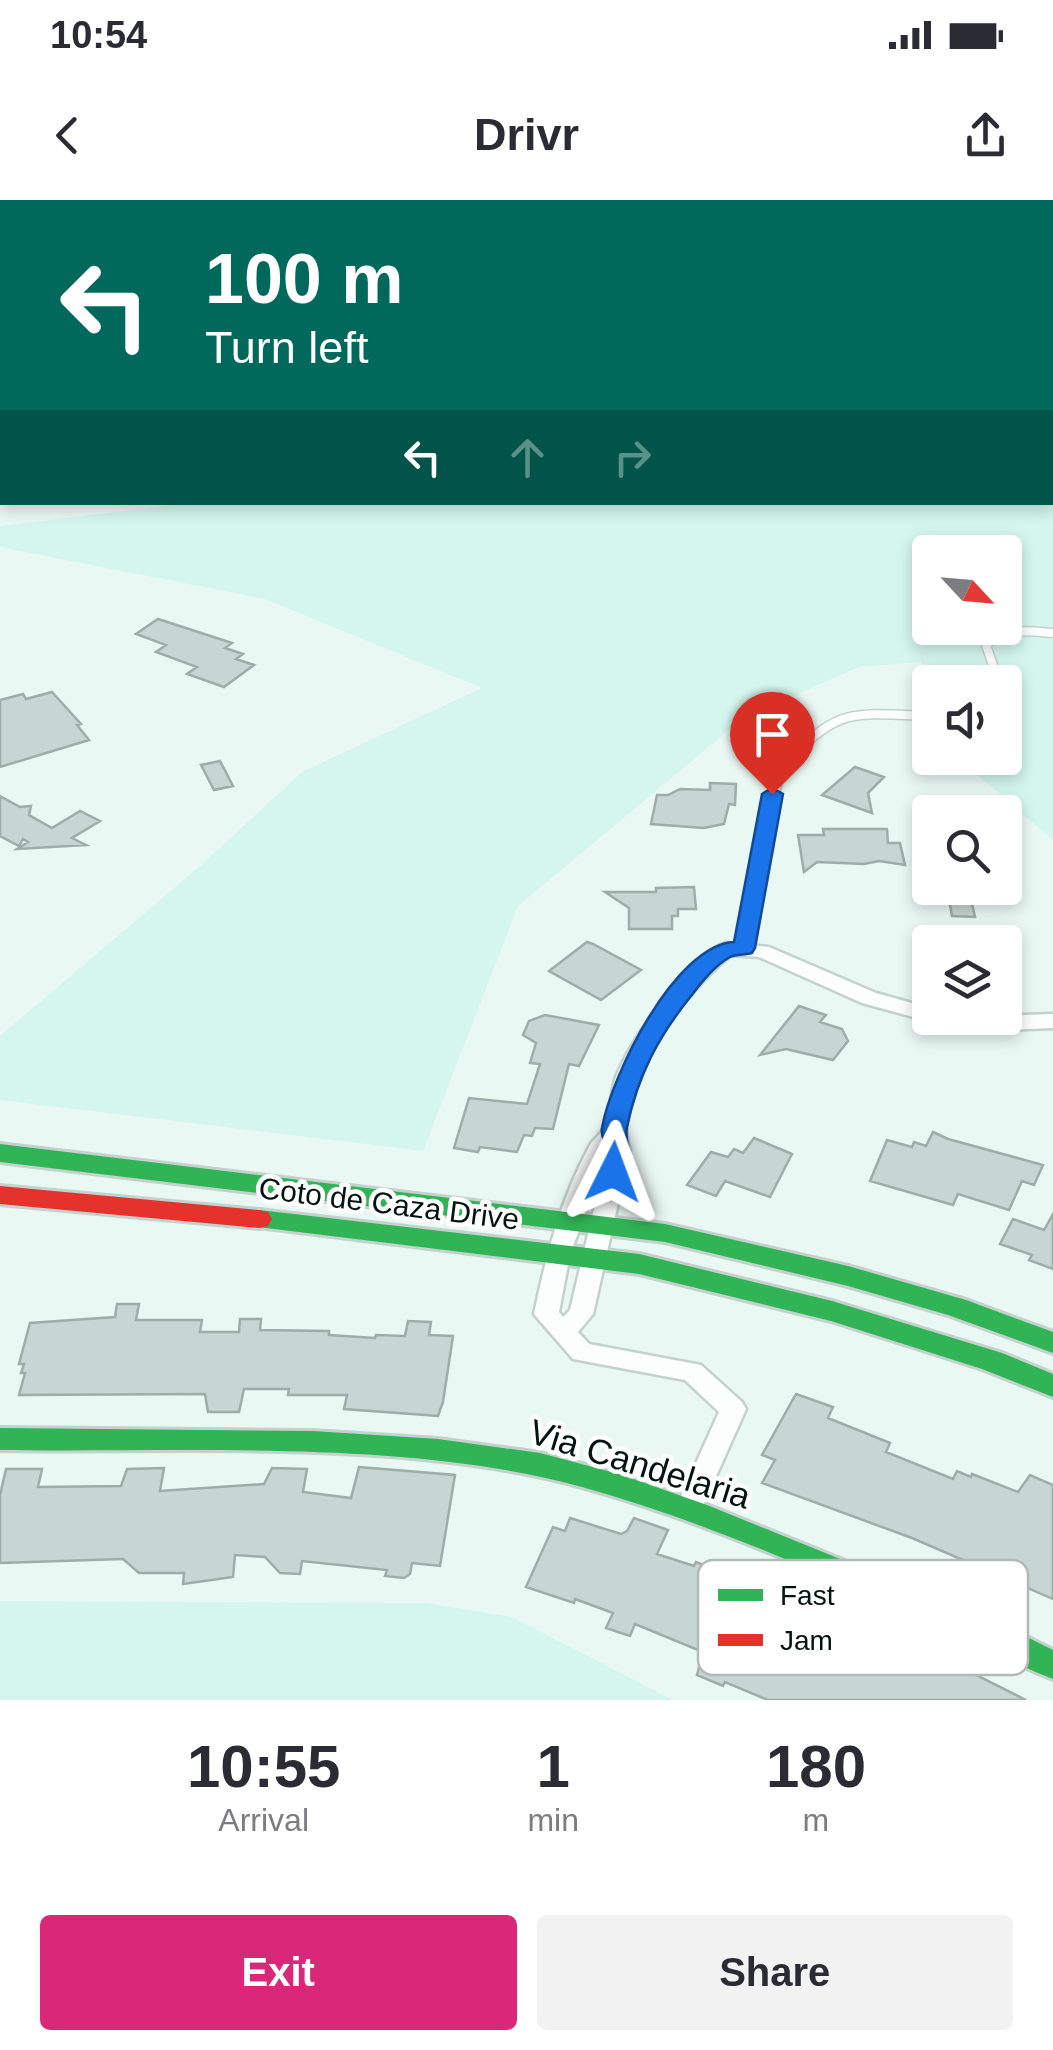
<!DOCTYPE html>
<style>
body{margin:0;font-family:Helvetica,sans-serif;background:#f2f2f3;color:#2b2b33;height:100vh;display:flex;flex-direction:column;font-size:38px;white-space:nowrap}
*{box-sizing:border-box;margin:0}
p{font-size:32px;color:#7c7c81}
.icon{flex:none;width:55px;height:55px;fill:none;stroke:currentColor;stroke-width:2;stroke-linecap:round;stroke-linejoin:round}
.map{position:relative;height:1500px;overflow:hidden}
.side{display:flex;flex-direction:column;background:#fff;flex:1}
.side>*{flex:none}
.top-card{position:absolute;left:0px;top:0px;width:1055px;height:305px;box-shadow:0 5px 15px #0003;background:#00695c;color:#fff;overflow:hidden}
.needle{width:65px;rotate:116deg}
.buttons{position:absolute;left:912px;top:335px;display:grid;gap:20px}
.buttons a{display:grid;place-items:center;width:110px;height:110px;border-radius:10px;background:#fff;box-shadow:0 5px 15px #0003;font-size:50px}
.pin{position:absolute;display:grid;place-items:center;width:85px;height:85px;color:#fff;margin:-102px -42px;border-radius:50% 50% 50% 0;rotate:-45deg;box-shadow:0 0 10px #0007}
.pin .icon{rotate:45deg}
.me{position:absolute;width:110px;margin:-55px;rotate:3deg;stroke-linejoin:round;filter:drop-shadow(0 0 8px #0008)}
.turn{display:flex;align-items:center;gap:35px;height:210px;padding:0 40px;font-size:45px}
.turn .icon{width:130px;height:130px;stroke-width:2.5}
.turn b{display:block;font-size:70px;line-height:85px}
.lanes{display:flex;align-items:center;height:95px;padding:0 40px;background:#0003;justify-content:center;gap:50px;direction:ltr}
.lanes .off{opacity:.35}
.eta{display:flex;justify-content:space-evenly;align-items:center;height:170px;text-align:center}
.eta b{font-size:60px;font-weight:800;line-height:70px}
.button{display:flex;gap:20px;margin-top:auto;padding:20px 40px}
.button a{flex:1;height:115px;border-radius:10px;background:#db2777;color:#fff;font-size:40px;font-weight:800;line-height:115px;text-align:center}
.button a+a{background:#f2f2f3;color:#2b2b33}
.status{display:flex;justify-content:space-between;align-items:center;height:70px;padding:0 50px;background:#fff;direction:ltr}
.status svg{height:28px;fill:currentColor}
header{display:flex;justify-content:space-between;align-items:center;height:130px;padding:0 40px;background:#fff;font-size:45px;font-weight:800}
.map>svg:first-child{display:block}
.green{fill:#d4f6ec;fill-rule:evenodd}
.building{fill:#c7d6d2;stroke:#9eada8;stroke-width:2.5}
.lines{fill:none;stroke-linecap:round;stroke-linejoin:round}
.lane-far1-casing{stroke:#c3d2cd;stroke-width:11}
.lane-casing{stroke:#c3d2cd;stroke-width:15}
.street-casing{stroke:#c3d2cd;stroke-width:5}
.fast-casing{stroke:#c3d2cd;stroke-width:6}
.jam-casing{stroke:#c3d2cd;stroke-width:6}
.lane-far1{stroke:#fcfefd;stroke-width:8}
.lane{stroke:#fcfefd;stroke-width:10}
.street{fill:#fcfefd;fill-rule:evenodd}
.fast{fill:#30b455;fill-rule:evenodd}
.jam{fill:#e5322d;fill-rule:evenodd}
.route{fill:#1a73e8;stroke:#114b97;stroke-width:2.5}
.labels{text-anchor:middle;stroke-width:9;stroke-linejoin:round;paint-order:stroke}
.street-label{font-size:30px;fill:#041410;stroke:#fff}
.near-street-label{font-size:35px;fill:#041410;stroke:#fff}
.key{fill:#fff;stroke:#b4b8b7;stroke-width:2.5}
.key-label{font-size:28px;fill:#041410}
</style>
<div class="status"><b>10:54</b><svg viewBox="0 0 49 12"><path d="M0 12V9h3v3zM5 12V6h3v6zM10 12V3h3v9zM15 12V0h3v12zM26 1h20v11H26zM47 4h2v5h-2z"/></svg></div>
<header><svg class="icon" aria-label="back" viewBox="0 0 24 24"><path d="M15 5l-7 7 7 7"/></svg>Drivr<svg class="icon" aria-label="share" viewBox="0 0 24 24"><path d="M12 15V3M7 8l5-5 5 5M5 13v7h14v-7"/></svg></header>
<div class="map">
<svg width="1053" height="1500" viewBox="0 0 1053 1500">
<rect width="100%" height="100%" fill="#eaf8f4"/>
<path class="green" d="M1053 242V640L958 558H1005V482L930 484 921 462 859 467 742 519 518 706 423 951 0 900V836L199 667 302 572 482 488 265 399 0 347V326L200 302H1052ZM930 352H1005V428H930Z
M0 1401 427 1403 512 1417 673 1500H0Z"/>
<path class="building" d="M158 419 232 443 225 448 243 454 236 459 254 465 224 487 187 474 197 467 156 452 166 445 136 434Z
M52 492 81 524 77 525 89 540 0 567V500L23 494 26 499Z
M220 561 233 586 214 590 201 565Z
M855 567 884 577 868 593 872 613 822 595Z
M710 583 736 584 735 605 729 604 724 624 704 628 651 624 657 595H668L680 589 710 590Z
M0 596 20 607 31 606 29 615 52 628 80 611 100 621 72 638 86 645 17 649 28 642 23 639 19 646 0 636Z
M823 629H887L888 643H900L905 665 879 661 864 664 817 662 804 672 798 635H824Z
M694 687 696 709H678V716H672V729H629V708L605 692H656V688Z
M948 694 970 695 975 717 952 716Z
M587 742 593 744 641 770 601 800 549 771Z
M799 806 826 815 820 822 842 829 848 841 833 860 786 849 760 855Z
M545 815 599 825 579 866 569 864 553 929 535 928 532 936 524 935 517 952 480 947 478 952 454 948 469 898 527 904 540 864 530 863 536 843 523 835 529 821Z
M933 932 948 939 1043 965 1034 985 1022 981 1009 1010 958 994 953 1005 870 981 887 940 912 947 914 942 926 946Z
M754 938 792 954 770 997 725 981 716 996 687 985 711 952 728 957 734 949 743 953Z
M1053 1014V1069L1029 1060 1032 1055 1000 1044 1013 1019 1044 1030Z
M117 1104H139L136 1120H202L200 1132H239L240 1119H261L260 1130 329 1131V1135L375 1138 376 1135 405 1136 408 1121 431 1122 429 1135 453 1136 443 1202 438 1216 344 1209 347 1195H288L289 1189H244L239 1212H208L205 1194 19 1195 25 1173H21L24 1164H19L30 1123 115 1117Z
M796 1194 833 1207 828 1218 890 1243 886 1252 953 1279 957 1271 971 1277 972 1274 1018 1292 1030 1275 1053 1285V1399L912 1338 762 1283 775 1260 762 1255Z
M359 1267 455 1275 440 1366 412 1363 410 1374 404 1378 385 1376 387 1370 302 1361 300 1374 280 1373 265 1357 235 1355 233 1377 183 1384 184 1373H139L123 1359 0 1363V1295L6 1269H42L38 1287 121 1286 127 1269 164 1268 160 1291 264 1284 272 1268 307 1269 303 1292 351 1298Z
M570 1318 621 1334 627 1331 634 1318 668 1330 657 1354 694 1366 696 1362 839 1419 833 1433 867 1446 873 1434 974 1474 1026 1500H768L725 1482 723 1486 697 1475 703 1452 635 1424 630 1436 606 1428 613 1413 575 1399 574 1403 526 1387 553 1327 565 1331Z"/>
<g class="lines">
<defs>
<path id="lane-far1" d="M994 482 997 477 986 445C1004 427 1029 431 1053 433
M776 579 778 569C842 507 843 513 930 516"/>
<path id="lane" d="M744 748 777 576"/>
<path id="street" d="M555 0H565L566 1 554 2Z
M0 257H2V265H0Z
M726 743 769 747 876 793 930 808V818L1053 814V828L982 831 943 825 862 803 759 757 731 755C685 792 608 888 630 950L593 1114 578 1132 589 1144 701 1165 742 1202 746 1209 701 1310 697 1318 688 1321 679 1318 675 1310 719 1212 685 1180 573 1159 534 1114C546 1056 561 999 589 947 592 940 600 936 603 929 611 914 610 893 616 877 629 842 690 753 726 743ZM606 959 570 1110 563 1117 559 1112 570 1054Z"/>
<path id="fast" d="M0 944 665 1024 848 1066 966 1100 1053 1132V1153L948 1115 848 1086 665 1042 0 962Z
M259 1010 639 1054 832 1101 1002 1153 1053 1174V1197L982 1169 831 1121 639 1074 250 1026 246 1019 250 1012Z
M0 1228 313 1231 438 1239 540 1253 619 1274 707 1305 1005 1426 1053 1450V1479C1018 1466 984 1446 950 1431 831 1378 708 1322 582 1287 406 1238 183 1253 0 1250Z"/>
<path id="jam" d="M0 986 259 1010 268 1012 272 1019 268 1026 259 1028 0 1004Z"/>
</defs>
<use href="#lane-far1" class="lane-far1-casing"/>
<use href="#lane" class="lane-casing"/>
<use href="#street" class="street-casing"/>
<use href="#fast" class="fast-casing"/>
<use href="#jam" class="jam-casing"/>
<use href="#lane-far1" class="lane-far1"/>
<use href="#lane" class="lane"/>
<use href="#street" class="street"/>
<use href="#fast" class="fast"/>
<use href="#jam" class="jam"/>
</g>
<path class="route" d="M772 588 783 594 755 748 752 753C745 755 736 754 730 757 714 766 702 782 691 796 658 837 638 875 627 927 623 947 638 950 622 978H604L600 972C602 966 607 955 607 949 606 941 600 937 602 928 611 876 675 745 734 742L762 594Z"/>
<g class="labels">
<g class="street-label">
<text transform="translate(389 1004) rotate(7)" y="10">Coto de Caza Drive</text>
</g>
<g class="near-street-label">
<text transform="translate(640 1264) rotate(17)" y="12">Via Candelaria</text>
</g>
</g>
<rect x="698" y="1360" width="330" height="115" rx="15" class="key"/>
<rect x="718" y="1389" width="45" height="12" fill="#30b455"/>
<rect x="718" y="1434" width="45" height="12" fill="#e5322d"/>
<g class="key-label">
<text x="780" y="1405">Fast</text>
<text x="780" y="1450">Jam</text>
</g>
</svg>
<div class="buttons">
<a><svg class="needle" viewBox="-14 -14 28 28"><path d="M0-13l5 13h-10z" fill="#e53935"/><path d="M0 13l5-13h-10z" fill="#7c7c81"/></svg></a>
<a><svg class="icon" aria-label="sound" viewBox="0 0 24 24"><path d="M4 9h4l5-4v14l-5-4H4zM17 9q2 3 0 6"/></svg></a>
<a><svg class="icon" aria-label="search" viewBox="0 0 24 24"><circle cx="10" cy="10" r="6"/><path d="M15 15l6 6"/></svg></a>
<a><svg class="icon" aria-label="layers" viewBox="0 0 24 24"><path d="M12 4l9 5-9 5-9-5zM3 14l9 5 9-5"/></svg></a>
</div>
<div class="pin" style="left:772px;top:594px;background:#d93025"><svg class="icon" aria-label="arrive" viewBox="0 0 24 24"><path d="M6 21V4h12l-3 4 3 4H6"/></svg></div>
<svg class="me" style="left:613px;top:972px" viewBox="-20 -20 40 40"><path d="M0-17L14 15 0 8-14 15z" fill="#1a73e8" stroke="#fff" stroke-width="4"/></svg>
<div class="top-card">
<div class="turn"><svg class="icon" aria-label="left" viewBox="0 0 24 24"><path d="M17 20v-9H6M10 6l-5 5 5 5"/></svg><div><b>100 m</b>Turn left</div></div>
<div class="lanes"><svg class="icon" aria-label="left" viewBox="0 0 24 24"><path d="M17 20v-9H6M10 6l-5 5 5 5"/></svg><svg class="icon off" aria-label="ahead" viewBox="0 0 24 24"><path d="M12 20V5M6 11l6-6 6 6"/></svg><svg class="icon off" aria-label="right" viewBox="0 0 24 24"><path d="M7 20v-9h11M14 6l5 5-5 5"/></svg></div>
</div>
</div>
<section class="side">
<div class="eta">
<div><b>10:55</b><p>Arrival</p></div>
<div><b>1</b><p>min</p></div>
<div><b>180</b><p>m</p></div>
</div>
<div class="button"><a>Exit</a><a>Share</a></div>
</section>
